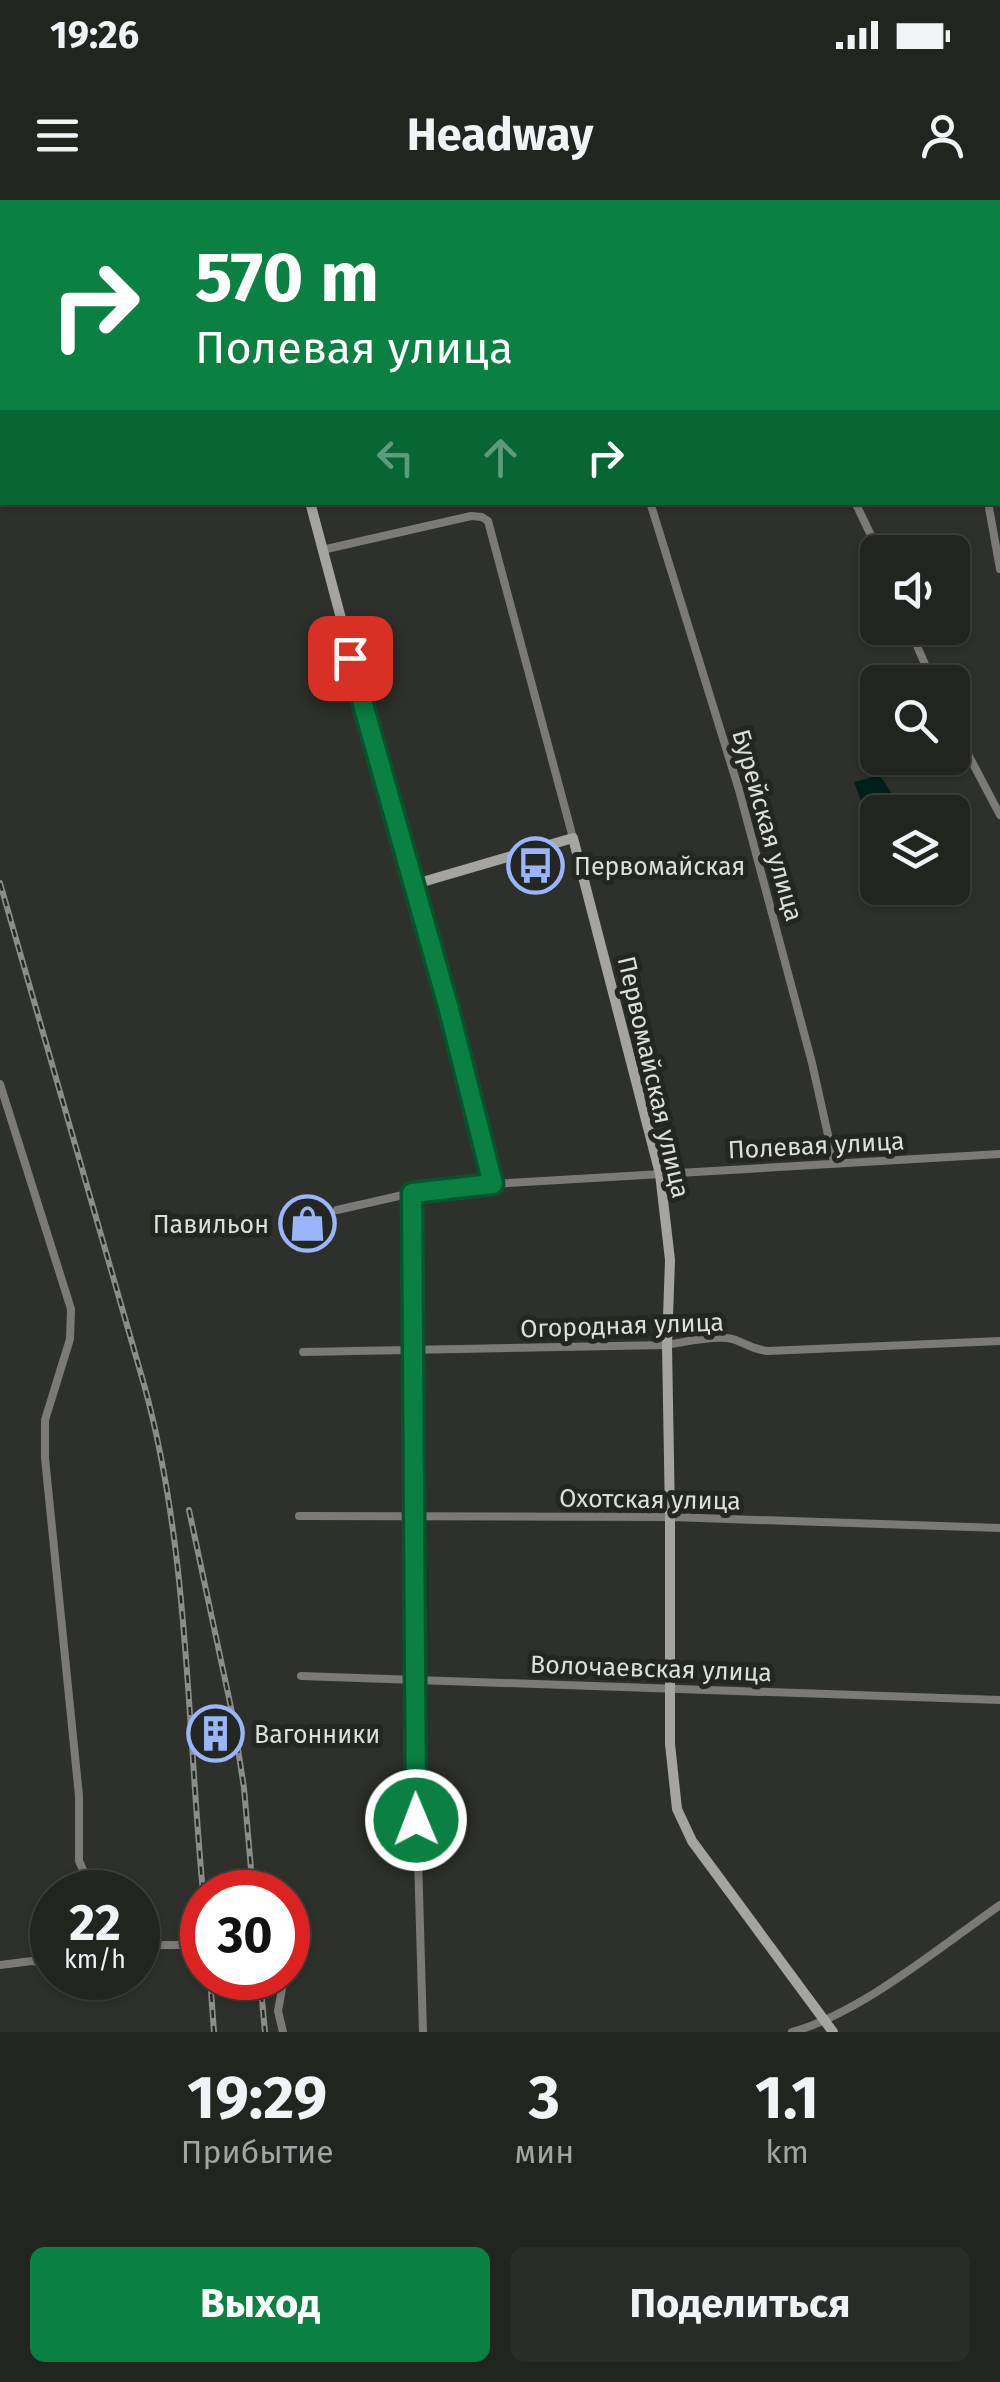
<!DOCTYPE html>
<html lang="ru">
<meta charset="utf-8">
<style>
body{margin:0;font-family:"Fira Sans",sans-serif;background:#2a2c29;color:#f1f3f6;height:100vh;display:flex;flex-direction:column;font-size:38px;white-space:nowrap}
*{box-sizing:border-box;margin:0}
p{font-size:32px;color:#a2a4a5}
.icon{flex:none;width:55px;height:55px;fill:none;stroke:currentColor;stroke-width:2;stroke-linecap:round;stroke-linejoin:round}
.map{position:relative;height:1832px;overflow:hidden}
.sheet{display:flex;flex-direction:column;background:#222420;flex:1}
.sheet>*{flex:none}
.banner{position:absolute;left:0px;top:0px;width:1000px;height:305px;box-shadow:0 2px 8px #0004,0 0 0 2px #3f413e;background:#0b8043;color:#fff;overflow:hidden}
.buttons{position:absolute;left:860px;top:335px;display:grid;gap:20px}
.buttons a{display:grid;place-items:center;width:110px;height:110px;border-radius:15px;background:#222420;box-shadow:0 2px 8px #0004,0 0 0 2px #3f413e;font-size:50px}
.speed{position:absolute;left:30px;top:1670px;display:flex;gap:20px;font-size:50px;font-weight:700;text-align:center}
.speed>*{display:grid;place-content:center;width:130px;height:130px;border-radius:50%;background:#222420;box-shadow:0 2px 8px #0004,0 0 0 2px #3f413e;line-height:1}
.speed small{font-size:25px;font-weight:400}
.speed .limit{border:15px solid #d22;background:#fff;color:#111}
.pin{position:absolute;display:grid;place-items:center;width:85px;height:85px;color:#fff;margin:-42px;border-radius:20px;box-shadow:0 5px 15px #0006}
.me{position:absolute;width:110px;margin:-55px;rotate:359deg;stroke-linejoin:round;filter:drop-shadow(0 0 8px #0008)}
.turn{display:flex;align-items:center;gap:35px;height:210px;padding:0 30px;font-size:45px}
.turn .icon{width:130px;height:130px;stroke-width:2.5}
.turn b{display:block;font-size:70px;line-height:85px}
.lanes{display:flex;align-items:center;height:95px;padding:0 30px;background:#0003;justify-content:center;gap:50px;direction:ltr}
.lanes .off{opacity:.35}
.eta{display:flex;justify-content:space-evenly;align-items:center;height:170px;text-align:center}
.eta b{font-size:60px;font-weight:700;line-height:70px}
.primary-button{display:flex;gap:20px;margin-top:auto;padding:20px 30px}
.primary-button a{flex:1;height:115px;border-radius:15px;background:#0b8043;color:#fff;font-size:40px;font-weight:700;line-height:115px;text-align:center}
.primary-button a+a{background:#2a2c29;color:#f1f3f6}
.status{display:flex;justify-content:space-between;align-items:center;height:70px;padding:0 50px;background:#222420;direction:ltr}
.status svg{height:28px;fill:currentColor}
header{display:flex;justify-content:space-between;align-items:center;height:130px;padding:0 30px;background:#222420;font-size:45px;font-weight:700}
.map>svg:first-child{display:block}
.water{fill:#001f1b}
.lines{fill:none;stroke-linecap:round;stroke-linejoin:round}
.minor{stroke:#7b7a77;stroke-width:8}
.tertiary{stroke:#7b7a77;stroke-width:9}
.secondary{stroke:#a5a4a0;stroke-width:10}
.rail-casing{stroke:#8b8d89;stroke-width:6}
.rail{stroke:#242621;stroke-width:2.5;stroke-dasharray:8;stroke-linecap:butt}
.route-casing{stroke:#07532c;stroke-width:25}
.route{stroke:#0b8043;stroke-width:18}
.labels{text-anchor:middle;stroke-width:10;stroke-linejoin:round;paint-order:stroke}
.street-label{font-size:25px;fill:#dddfdb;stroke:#242621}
.poi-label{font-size:25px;fill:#dddfdb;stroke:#242621;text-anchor:start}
</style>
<div class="status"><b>19:26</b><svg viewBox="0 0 49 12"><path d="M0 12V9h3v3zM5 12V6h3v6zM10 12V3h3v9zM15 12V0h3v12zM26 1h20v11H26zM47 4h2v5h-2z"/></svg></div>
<header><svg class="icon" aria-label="menu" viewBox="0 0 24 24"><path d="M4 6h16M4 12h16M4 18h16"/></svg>Headway<svg class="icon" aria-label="person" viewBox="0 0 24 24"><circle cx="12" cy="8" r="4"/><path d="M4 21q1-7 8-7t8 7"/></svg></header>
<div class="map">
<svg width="1000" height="1832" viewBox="0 0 1000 1832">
<rect width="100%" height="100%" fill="#2e302b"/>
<path class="water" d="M880 575 897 602 899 612H878L877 644 869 648 863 606 854 582Z"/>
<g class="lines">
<path class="minor" d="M998 118 1000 117
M998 293 1000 292
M650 302 739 590 812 863 834 962
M855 302 879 352
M988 302 1000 369
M322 350 471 316 482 317 488 321 573 638
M909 428 933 482
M952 524 1000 615
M412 685 447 806 493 984
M0 884 71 1109 70 1139 45 1220V1258L79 1596V1661L93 1692
M412 993 413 1482 423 1832
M337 1010 412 993 493 984 1000 954
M303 1152 667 1145C686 1142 708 1136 727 1138 743 1140 748 1149 768 1151L1000 1141
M299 1316 670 1317 1000 1328
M301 1476 1000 1500
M138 1745H202
M0 1765 32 1761 52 1764
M283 1832 278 1811 284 1778
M792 1832C861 1813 940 1747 1000 1705"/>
<path class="tertiary" d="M0 80 2 79"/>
<path class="secondary" d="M228 0V2
M310 302 412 685 573 638 660 974 670 1060 667 1145 670 1317V1544L677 1609 692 1641 833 1832"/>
<defs>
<path id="rail" d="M0 683 145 1188C189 1351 187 1525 203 1692
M189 1310 233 1517 244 1588 253 1692
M210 1778 214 1832
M260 1778 265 1832"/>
</defs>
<use href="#rail" class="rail-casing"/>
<use href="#rail" class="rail"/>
</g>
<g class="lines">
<defs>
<path id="route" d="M350 458 448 806 493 984 412 993 416 1620"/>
</defs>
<use href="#route" class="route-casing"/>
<use href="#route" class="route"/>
</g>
<defs>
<symbol id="bus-ring" viewBox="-11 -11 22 22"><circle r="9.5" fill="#242621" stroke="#9bb5fd" stroke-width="1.5"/><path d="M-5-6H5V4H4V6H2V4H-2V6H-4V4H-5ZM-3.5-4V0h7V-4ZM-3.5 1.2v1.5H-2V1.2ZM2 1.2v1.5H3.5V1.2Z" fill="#9bb5fd"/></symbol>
<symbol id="shop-ring" viewBox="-11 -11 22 22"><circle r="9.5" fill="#242621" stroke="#9bb5fd" stroke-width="1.5"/><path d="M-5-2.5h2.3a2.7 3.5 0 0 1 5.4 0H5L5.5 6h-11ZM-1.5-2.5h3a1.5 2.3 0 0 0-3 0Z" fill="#9bb5fd"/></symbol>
<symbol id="building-ring" viewBox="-11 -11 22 22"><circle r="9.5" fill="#242621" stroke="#9bb5fd" stroke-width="1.5"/><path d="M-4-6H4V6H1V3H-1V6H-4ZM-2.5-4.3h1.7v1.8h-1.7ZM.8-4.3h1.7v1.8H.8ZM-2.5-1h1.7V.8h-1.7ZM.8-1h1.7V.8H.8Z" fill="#9bb5fd"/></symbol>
</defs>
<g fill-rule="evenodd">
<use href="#bus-ring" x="504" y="634" width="63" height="63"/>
<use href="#shop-ring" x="276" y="992" width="63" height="63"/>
<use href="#building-ring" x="184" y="1502" width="63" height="63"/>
</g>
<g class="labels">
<g class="street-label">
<text transform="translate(768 625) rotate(74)" y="9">Бурейская улица</text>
<text transform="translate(654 877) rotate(77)" y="9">Первомайская улица</text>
<text transform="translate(816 945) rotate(-3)" y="9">Полевая улица</text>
<text transform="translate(622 1125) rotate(-2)" y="9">Огородная улица</text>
<text transform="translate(650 1299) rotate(1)" y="9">Охотская улица</text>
<text transform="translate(651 1468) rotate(2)" y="9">Волочаевская улица</text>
</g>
<g class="poi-label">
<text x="574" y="675">Первомайская</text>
<text x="269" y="1033" text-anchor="end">Павильон</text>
<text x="254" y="1543">Вагонники</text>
</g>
</g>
</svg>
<div class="buttons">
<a><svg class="icon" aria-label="sound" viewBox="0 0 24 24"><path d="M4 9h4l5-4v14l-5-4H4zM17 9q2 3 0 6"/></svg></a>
<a><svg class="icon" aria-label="search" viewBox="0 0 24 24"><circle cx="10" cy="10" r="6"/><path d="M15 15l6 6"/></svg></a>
<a><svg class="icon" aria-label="layers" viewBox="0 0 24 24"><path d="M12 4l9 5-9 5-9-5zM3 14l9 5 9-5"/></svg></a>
</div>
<div class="speed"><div>22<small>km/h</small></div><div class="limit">30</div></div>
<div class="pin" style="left:350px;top:458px;background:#d93025"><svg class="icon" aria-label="arrive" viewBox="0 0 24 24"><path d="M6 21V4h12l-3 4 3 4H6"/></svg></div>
<svg class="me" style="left:416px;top:1620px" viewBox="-20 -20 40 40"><circle r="17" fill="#0b8043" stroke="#fff" stroke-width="3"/><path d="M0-11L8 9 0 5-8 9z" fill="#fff"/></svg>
<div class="banner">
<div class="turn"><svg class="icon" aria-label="right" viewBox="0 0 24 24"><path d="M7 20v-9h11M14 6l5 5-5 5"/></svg><div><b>570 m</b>Полевая улица</div></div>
<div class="lanes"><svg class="icon off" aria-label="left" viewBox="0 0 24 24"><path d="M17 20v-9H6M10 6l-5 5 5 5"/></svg><svg class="icon off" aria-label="ahead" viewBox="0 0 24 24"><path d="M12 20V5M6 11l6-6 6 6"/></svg><svg class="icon" aria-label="right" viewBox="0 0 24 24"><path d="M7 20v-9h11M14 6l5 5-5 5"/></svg></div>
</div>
</div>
<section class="sheet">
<div class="eta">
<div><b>19:29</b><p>Прибытие</p></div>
<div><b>3</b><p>мин</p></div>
<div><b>1.1</b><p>km</p></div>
</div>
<div class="primary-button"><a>Выход</a><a>Поделиться</a></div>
</section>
